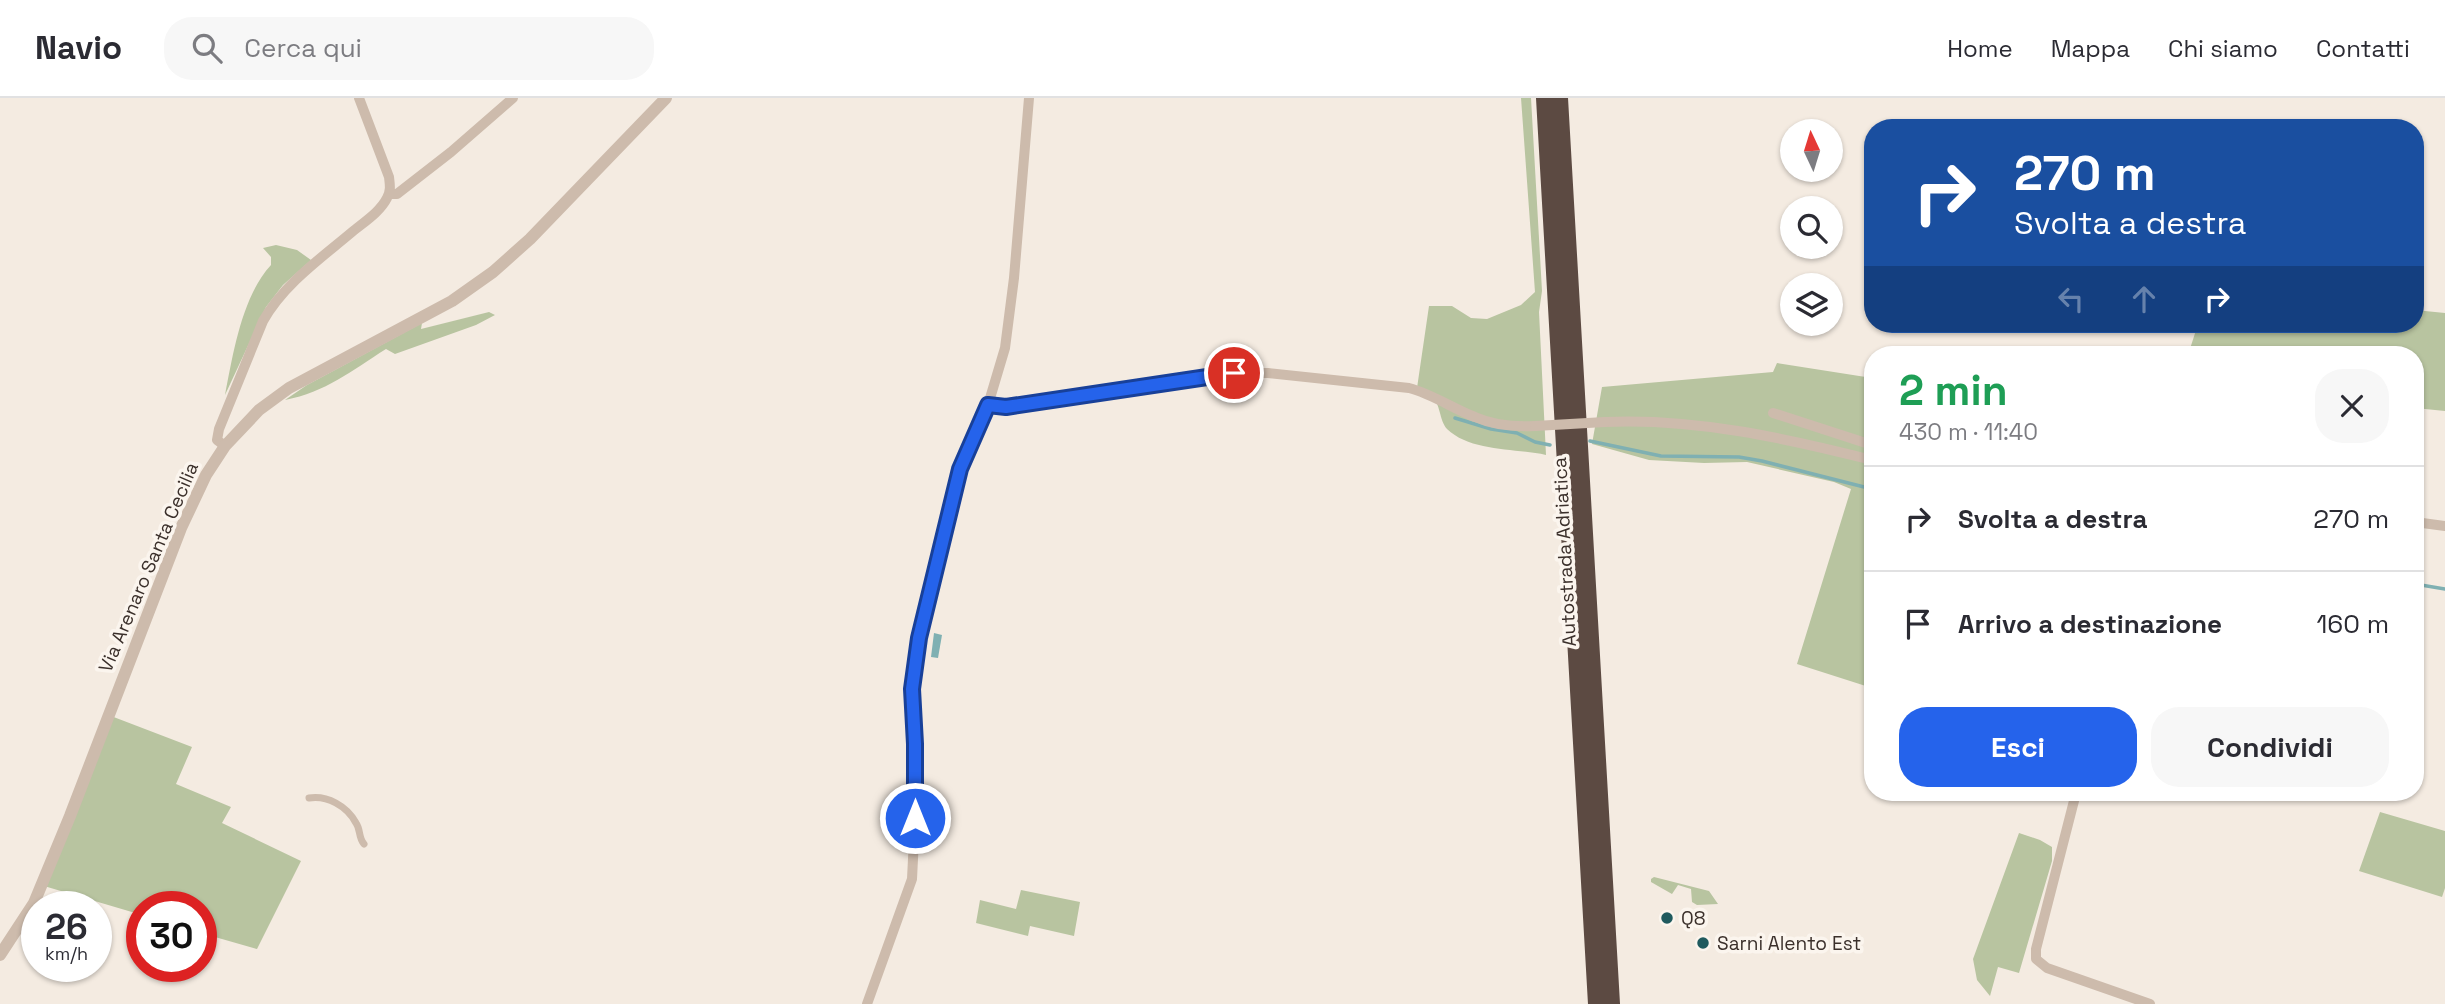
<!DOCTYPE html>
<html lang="it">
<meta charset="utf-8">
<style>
body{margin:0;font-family:"Space Grotesk",sans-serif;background:#f7f7f7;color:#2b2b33;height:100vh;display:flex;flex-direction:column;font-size:26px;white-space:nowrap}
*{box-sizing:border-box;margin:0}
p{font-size:23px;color:#7c7c81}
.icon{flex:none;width:38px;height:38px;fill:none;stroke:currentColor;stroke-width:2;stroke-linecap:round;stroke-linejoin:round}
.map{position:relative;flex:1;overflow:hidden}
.sheet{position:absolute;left:1864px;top:248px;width:560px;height:455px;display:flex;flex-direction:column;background:#fff;border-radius:28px;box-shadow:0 2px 5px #0004}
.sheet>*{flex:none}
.top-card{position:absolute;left:1864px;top:21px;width:560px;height:214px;border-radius:28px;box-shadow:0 2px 5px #0004;background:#1a4fa0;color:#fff;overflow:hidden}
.needle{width:46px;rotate:356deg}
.controls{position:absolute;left:1780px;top:21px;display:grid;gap:14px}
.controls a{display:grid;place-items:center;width:63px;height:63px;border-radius:50%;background:#fff;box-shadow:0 2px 5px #0004;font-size:35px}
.speed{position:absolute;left:21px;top:793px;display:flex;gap:14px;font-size:35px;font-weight:700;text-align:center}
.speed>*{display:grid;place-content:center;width:91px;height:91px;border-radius:50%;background:#fff;box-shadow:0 2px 5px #0004;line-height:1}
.speed small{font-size:18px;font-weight:400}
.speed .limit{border:10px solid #d22;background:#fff;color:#111}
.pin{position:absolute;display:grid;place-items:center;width:60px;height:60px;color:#fff;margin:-30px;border:4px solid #fff;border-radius:50%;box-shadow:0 2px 7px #0007}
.me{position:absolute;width:77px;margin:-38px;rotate:0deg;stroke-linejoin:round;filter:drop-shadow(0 0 5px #0008)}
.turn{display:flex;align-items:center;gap:24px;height:147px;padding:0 35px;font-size:32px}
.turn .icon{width:91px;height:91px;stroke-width:2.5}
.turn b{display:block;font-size:49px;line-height:60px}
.lanes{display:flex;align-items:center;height:66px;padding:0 35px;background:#0003;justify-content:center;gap:35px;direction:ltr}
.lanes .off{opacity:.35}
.round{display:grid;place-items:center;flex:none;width:74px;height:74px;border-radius:28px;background:#f7f7f7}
.head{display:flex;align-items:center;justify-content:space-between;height:119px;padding:0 35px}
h1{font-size:42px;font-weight:700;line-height:52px;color:#1e9e55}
.cta{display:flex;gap:14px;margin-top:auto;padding:14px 35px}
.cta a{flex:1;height:80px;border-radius:28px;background:#2563eb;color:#fff;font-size:28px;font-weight:700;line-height:80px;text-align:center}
.cta a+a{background:#f7f7f7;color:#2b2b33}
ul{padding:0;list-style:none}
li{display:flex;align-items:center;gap:21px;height:105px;padding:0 35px;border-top:2px solid #e1e1e2}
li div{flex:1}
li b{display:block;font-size:26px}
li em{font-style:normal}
header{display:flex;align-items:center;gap:42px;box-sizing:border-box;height:98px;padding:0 35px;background:#fff;border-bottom:2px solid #e1e1e2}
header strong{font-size:33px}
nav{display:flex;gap:38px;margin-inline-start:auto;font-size:24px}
.search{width:490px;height:63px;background:#f7f7f7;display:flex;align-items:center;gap:18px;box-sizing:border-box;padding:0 24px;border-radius:28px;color:#7c7c81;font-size:26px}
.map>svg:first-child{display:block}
.green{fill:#b8c4a0}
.water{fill:#7fb0b2}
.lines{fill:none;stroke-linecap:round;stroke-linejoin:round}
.stream{stroke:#7fb0b2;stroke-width:3.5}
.pedestrian{stroke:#cdbbac;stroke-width:7}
.minor{stroke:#cdbbac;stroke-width:10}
.tertiary{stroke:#cdbbac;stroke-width:12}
.motorway{stroke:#5c4a42;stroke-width:18}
.minor-bridge{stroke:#cdbbac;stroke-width:10}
.route-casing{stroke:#184099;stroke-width:18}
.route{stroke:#2563eb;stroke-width:12}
.poi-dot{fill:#1f5a5e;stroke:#fbf5ee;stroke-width:2.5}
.labels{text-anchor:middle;stroke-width:7;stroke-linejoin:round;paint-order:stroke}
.street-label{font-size:19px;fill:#3b302b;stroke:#fbf5ee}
.poi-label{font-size:19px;fill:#3b302b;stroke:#fbf5ee;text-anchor:start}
</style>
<header>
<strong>Navio</strong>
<div class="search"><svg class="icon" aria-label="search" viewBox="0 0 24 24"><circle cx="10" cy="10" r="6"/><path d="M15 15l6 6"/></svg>Cerca qui</div>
<nav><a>Home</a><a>Mappa</a><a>Chi siamo</a><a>Contatti</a></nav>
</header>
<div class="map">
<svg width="2445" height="906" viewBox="0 0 2445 906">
<rect width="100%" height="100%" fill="#f4ebe1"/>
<path class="green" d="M1521 0H1531L1542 193 1539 214 1546 357C1515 350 1471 354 1447 331 1439 322 1441 306 1431 297 1428 293 1421 292 1417 290L1429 208H1452L1471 220 1487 221 1521 207 1535 194Z
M276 147 297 152 311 162 283 187 266 209 225 297C233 256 242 198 271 167V159L263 150Z
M2415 212 2445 215V313L2415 310V257H2188L2198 226H2415Z
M489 214 495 217 476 227 395 256 386 251C351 273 326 294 285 302L307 287 422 225 421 231Z
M1777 265 1872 280V590L1797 566 1851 391 1834 384 1747 364 1704 365 1649 362 1592 346 1602 289 1773 274Z
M111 618 192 649 176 686 231 709 222 725 301 763 257 851 201 835V808H142V817L44 788Z
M2380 714 2445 733V790L2442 799 2359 773Z
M2019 735 2040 742 2052 749V763L2019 875 1998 869 1990 898 1977 882 1973 861Z
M1654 779 1709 793 1718 806 1697 807 1692 804 1691 791 1678 787 1672 796 1651 784V781Z
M1021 792 1080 804 1074 838 1030 828 1028 838 976 825 980 802 1016 811Z"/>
<path class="water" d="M934 535 942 537 938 560 931 559Z"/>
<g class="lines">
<path class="stream" d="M1455 320 1491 331 1517 335 1535 344 1550 347
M1590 343 1661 358 1739 359 1762 363 1872 391
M2415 486 2445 491"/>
<path class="pedestrian" d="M309 700C327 697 347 708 356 725 361 732 358 739 364 746"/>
<path class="minor" d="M389 96H397L451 54 513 0
M988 307 1006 309 1234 275H1268L1409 290C1432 296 1452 310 1475 319 1493 327 1516 329 1535 328
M1773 315 1872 347
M1605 324C1695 320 1785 340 1872 362
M225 348 217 342 219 331 263 223C284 186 320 161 352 134 364 124 380 114 387 100 391 93 390 87 389 79L359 0
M2415 424 2445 428
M2076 695 2036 851V861L2047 870 2150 906
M867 906 912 781 915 720V645L912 591 919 540 960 371 988 307 1005 250 1014 180 1029 0"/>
<path class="tertiary" d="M0 857 34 805 70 718 181 430 206 377 225 348 259 312 289 290 452 203 493 174 530 141 666 0"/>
<path class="motorway" d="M1545 0 1597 906
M1559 0 1611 906"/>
<path class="minor-bridge" d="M1535 328 1605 324"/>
</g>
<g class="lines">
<defs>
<path id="route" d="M915 720V646L912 591 919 540 960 371 988 307 1006 309 1234 275"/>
</defs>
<use href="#route" class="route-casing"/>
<use href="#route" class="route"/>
</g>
<g class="poi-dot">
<circle cx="1667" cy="820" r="7"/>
<circle cx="1703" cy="845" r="7"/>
</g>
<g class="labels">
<g class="street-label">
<text transform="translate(1564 454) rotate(-93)" y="7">Autostrada Adriatica</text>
<text transform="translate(148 469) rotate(-67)" y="7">Via Arenaro Santa Cecilia</text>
</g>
<g class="poi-label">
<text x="1681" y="827">Q8</text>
<text x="1717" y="852">Sarni Alento Est</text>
</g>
</g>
</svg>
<div class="controls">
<a><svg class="needle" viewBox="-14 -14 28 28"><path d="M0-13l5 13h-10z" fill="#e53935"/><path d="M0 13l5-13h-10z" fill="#7c7c81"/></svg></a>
<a><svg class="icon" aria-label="search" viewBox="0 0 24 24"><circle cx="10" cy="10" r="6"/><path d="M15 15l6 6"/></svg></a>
<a><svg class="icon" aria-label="layers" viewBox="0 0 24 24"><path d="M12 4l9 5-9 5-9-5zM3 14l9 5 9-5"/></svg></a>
</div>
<div class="speed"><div>26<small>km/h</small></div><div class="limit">30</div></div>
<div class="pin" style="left:1234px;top:275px;background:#d93025"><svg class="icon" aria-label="arrive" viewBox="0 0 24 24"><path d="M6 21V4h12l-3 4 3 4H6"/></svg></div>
<svg class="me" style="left:915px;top:720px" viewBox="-20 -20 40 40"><circle r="17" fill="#2563eb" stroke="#fff" stroke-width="3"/><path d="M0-11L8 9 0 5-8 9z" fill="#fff"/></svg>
<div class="top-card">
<div class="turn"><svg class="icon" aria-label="right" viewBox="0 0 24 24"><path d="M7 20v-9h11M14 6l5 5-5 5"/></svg><div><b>270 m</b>Svolta a destra</div></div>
<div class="lanes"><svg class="icon off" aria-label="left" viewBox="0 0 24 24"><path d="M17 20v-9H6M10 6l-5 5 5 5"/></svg><svg class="icon off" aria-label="ahead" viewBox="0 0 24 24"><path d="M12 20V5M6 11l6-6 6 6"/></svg><svg class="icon" aria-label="right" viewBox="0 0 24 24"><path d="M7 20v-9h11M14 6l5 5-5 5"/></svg></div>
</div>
<section class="sheet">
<div class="head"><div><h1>2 min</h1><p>430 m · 11:40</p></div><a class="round"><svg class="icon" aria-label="close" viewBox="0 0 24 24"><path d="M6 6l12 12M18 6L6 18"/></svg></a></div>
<ul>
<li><svg class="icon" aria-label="right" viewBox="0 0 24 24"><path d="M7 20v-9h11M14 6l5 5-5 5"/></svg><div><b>Svolta a destra</b></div><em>270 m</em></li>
<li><svg class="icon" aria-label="arrive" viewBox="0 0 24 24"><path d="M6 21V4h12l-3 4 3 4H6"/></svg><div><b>Arrivo a destinazione</b></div><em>160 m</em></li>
</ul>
<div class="cta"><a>Esci</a><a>Condividi</a></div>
</section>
</div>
